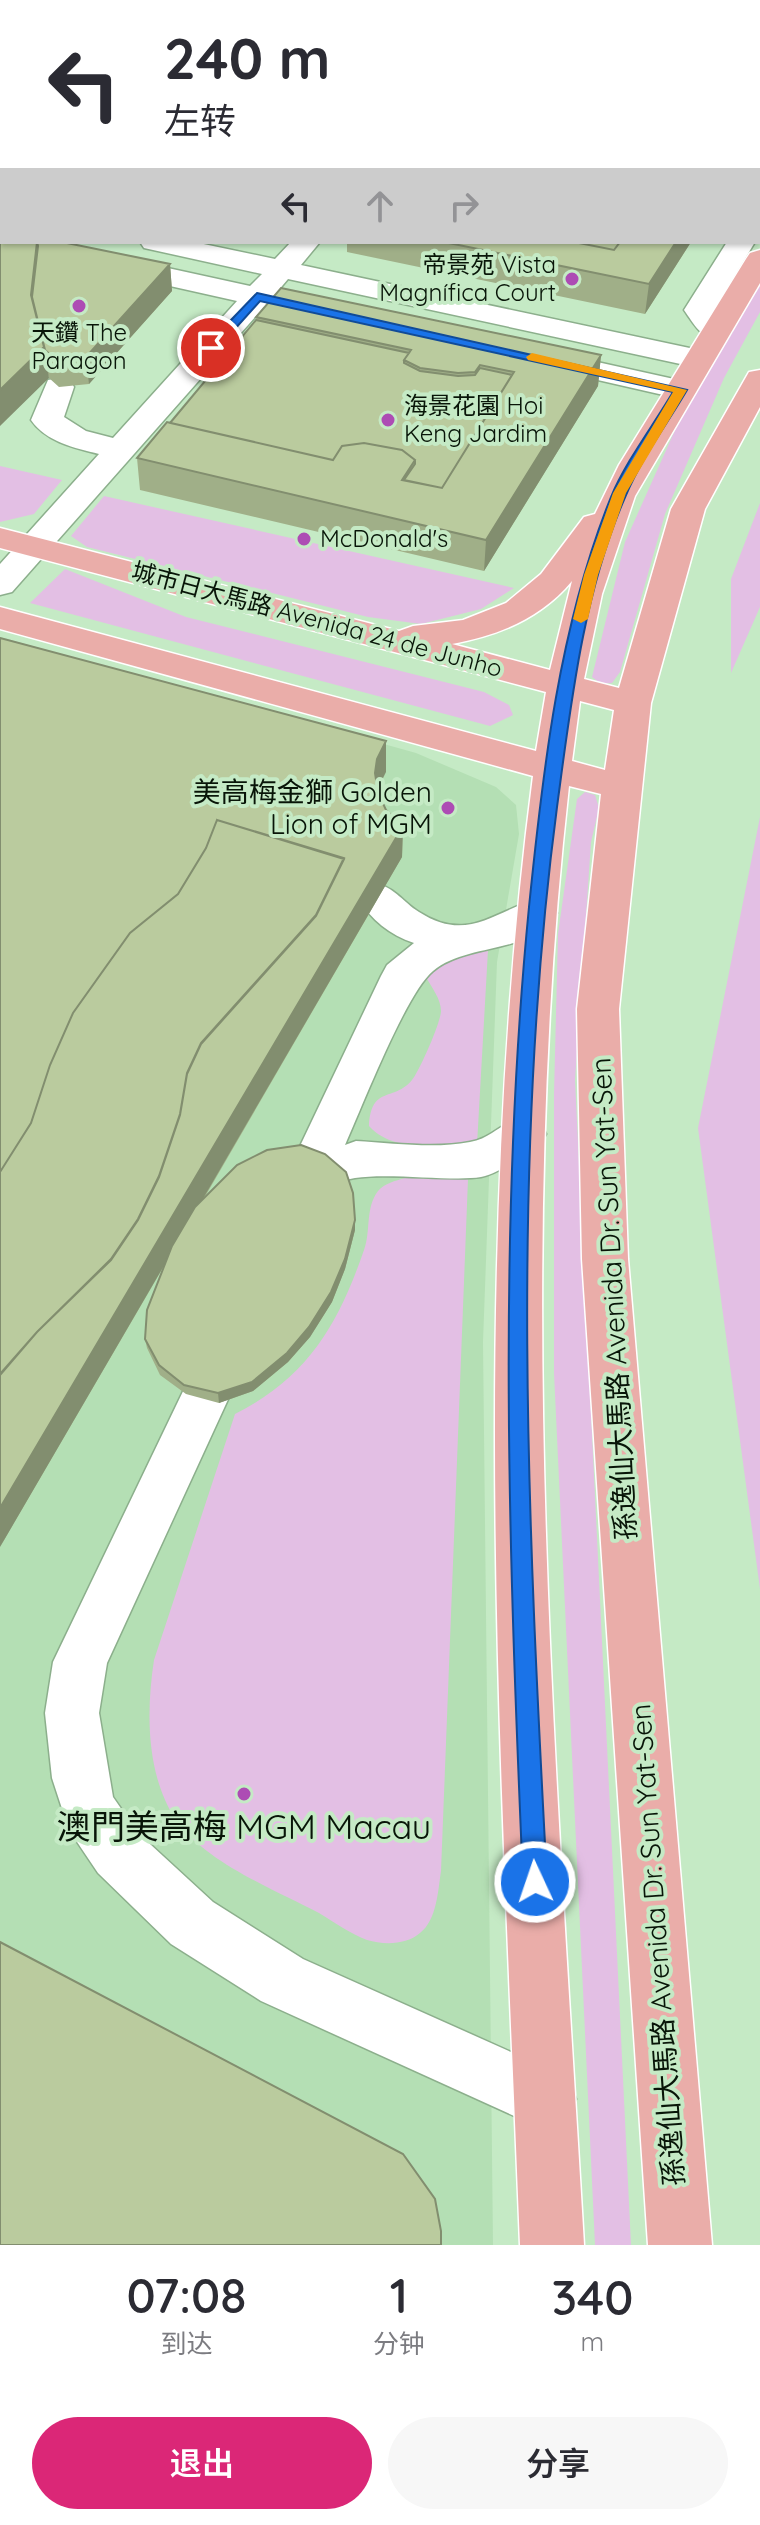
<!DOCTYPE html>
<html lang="zh">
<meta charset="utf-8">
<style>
body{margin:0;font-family:Quicksand,"Noto Sans SC",sans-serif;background:#f7f7f7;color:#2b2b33;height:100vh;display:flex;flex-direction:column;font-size:30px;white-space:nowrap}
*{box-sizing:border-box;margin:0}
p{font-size:26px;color:#7c7c81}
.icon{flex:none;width:44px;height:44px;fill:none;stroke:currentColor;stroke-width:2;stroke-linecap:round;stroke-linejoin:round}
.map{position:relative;height:2245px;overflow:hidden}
.panel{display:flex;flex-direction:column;background:#fff;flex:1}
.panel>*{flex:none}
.banner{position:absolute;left:0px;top:0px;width:760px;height:244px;box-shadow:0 2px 6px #0004;background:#fff;color:#2b2b33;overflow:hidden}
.pin{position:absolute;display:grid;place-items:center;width:68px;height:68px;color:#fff;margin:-34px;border:4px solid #fff;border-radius:50%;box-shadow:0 2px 8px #0007}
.me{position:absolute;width:88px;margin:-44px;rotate:357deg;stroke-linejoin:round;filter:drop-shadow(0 0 6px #0008)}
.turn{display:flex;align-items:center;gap:28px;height:168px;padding:0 32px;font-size:36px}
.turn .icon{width:104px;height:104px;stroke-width:2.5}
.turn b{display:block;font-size:56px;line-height:68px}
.lanes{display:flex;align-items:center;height:76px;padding:0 32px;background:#0003;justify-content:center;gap:40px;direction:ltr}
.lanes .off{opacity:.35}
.eta{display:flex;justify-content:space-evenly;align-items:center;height:136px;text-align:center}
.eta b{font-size:48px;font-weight:600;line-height:56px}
.primary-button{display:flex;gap:16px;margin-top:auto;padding:16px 32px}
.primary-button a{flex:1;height:92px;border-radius:48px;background:#db2777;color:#fff;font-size:32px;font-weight:600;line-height:92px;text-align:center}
.primary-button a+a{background:#f7f7f7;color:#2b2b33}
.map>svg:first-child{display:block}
.built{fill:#b4dfb4}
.green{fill:#e3bfe4}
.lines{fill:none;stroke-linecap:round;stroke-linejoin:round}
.minor-casing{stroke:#8caf8c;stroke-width:3}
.major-casing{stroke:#fff;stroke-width:3}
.minor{fill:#fff;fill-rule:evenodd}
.major{fill:#eaada9;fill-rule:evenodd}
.wall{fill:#a0af88}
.shaded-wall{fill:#828e6f}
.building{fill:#bacb9e;stroke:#828e6f;stroke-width:2}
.route{fill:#1a73e8;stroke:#114b97;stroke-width:2}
.slow{fill:#f59e0b}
.poi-dot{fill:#ad4cb4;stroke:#c5eac5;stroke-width:3}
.labels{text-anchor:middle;stroke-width:8;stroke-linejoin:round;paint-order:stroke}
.far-poi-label{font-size:24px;fill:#081508;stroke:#c5eac5;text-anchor:start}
.far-street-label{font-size:24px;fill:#081508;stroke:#c5eac5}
.poi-label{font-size:28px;fill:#081508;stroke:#c5eac5;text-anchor:end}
.street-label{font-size:28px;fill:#081508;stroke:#c5eac5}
.near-poi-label{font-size:34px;fill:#081508;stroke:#c5eac5}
</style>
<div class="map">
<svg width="760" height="2245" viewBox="0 0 760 2245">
<rect width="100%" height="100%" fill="#c5eac5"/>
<path class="built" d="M0 637 416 753 496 787 516 805 519 834 497 962 483 1342 493 2245H0Z"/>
<path class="green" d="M760 267V312L724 378 665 514 620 672 612 683 601 684 592 677 625 542 710 352Z
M0 466 62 480 34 514 0 522Z
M104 496 514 588 481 609 421 624 368 617 87 547 71 536Z
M760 503V607L731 673V579Z
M65 569 186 617 484 692 509 705 513 715 490 726 30 603Z
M585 792 595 795 599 808 591 842 575 1080 631 2245H595L554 1373V1094L558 934 577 799Z
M760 817V1589L698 1128Z
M488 950 477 1145C442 1145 394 1154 369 1126 371 1085 394 1102 412 1080 419 1072 441 1022 441 1011 441 999 432 988 426 977 436 954 465 951 488 950Z
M405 1178 468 1179 441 1871C438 1890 437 1920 420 1933 406 1945 384 1945 367 1940 351 1934 334 1922 319 1913 275 1890 205 1862 176 1820 146 1775 146 1712 154 1660L235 1414C308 1377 338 1325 364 1250 371 1232 365 1208 378 1191 385 1183 395 1181 405 1178Z"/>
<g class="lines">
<defs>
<path id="minor" d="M103 0H129L102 2Z
M2 88V105L0 106V89Z
M0 201H2V217H0Z
M2 235V242H49L250 286 262 274 144 248 140 242H194L275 259 291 242H320L301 265 699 350 710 353 714 359 710 365 699 368 288 279 277 292 341 307 346 313 341 319 331 322 264 307 12 592 0 595V564L99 454C75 448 46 442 31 420L48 380 59 378 70 380 74 387 64 417 86 431 113 438 237 301 0 248Z
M727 242H755L714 310 731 332 727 338C704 344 696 327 684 310Z
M543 350 692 383 696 390 692 397 681 399 532 365 528 359 532 353Z
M378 884C396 889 403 902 419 912 467 943 493 912 537 899L551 903 557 913C533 955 468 942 433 971 406 993 362 1107 345 1145L356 1141C393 1143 434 1149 470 1142 499 1137 505 1111 540 1122L546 1134C539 1148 528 1153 514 1161 504 1168 494 1174 481 1177 446 1183 358 1167 335 1185 324 1195 317 1207 310 1220L294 1225 278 1220 271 1207 381 976 387 965 414 943C390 935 371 920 358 898L364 888Z
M229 1325 246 1331 253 1345 107 1663 99 1713 113 1797 138 1833 213 1902 303 1959 567 2077 576 2099 567 2121 545 2130 261 2001 171 1944 98 1873 69 1830 52 1778 45 1713 53 1662 212 1331Z"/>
<path id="major" d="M760 250V283L635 496 602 594 584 679 619 688 671 509 745 379 749 372 760 370V407L705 509 651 703 619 1009 628 1259 712 2245H648L582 1259 577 1009 601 794 569 786C514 1271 556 1759 584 2245H520C501 1755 469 1264 533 776L0 629V607L536 751 546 692 0 548V528L399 631 413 626 463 620 506 603 541 574 584 517 595 514 619 465 746 259 750 253ZM572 581 550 670 452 644C499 635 540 619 572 581ZM580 701 614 710 605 770 572 761Z"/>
</defs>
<use href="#minor" class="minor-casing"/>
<use href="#major" class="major-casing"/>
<use href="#minor" class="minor"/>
<use href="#major" class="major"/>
</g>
<path class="wall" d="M544 0H760V141L758 144V2H542Z
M0 229 170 264 172 291 89 384 59 387 49 378Z
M347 242H691L645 314 347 252Z
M256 317 601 355 598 386 484 571 140 490 137 458 170 423 256 320Z
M386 772 378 789V793L386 810 403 826 402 857 203 1200 355 1220V1230L345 1269 332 1302 310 1337 288 1362 253 1391 219 1403 186 1394 160 1375 147 1348 145 1339 164 1266 0 1547Z"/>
<path class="shaded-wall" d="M0 0H31L29 2H2V24L0 26Z
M760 120V141L758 144V123Z
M676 242H691L645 314 649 284Z
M170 264 172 291 89 384 86 357Z
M44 347 49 378 0 426V390Z
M601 355 598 386 484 571 486 540Z
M386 741V772L377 790 375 773 377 759Z
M403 826 402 857 0 1547V1508Z
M355 1220V1230L345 1269 332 1302 310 1337 288 1362 253 1391 219 1403 218 1393Z"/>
<path class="building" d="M544 0H597L595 2H542Z
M599 0H666L678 2H597Z
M684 0H760V13H758V2H695Z
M758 15 760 16V34L758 37Z
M760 34V106L758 105V37Z
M758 108 760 109V120L758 123Z
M0 235H2V242H37L31 295 44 347 0 390Z
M35 242H62L170 264 86 357 55 359 45 350 32 297 38 246 37 242Z
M444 242H574L614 250 620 242H676L649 284Z
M574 242H620L614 250Z
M281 288 601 355 486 540 137 458 167 422 333 460 342 446 364 443 402 450 415 460 402 480 442 488 514 372 480 365 475 372 458 373 420 368 404 360 411 350 256 317Z
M256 320 409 353 404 360V363L420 371 458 376 475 375 480 368 512 375 442 488 404 480 415 464V460L402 450 364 443 342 446 333 460 170 423Z
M0 638 386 741 377 759 375 773 378 793 386 810 403 826 0 1508V1375L37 1332 111 1260 138 1220 159 1177 180 1115 187 1074 201 1044 316 916 344 859 217 820 206 848 178 894 130 933 73 1013 50 1065 31 1123 0 1172Z
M217 820 344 858 316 915 201 1043 187 1073 180 1114 159 1176 138 1219 111 1259 37 1332 0 1374V1172L31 1123 50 1065 73 1013 130 933 178 894 206 848Z
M301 1145 325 1154 346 1172 353 1193 355 1220 345 1259 331 1292 309 1327 287 1353 252 1382 218 1393 184 1385 159 1365 145 1339 147 1310 172 1246 195 1207 237 1165 267 1150Z
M0 1942 403 2154 435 2199 441 2231V2245H0Z"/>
<path class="route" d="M257 293 687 390C667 424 641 459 626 495 583 593 571 703 557 807 510 1163 528 1524 547 1882L543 1890 535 1894 527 1890 523 1882C509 1556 497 1232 529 907 543 769 559 626 611 497 626 461 653 426 673 392L260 301 216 350H207V345Z"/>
<path class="slow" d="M532 353 687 390 626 493 598 575 588 619 581 623 573 619 584 575 613 493 673 392 528 360 526 357Z"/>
<g class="poi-dot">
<circle cx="572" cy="279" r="8"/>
<circle cx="79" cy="306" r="8"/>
<circle cx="388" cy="420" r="8"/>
<circle cx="304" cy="539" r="8"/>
<circle cx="448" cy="808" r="8"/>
<circle cx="244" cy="1794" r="8"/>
</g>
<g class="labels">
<g class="far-poi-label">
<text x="556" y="273" text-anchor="end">帝景苑 Vista<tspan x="556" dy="28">Magnífica Court</tspan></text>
<text x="79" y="341" text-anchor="middle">天鑽 The<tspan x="79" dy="28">Paragon</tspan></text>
<text x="404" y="414">海景花園 Hoi<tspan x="404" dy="28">Keng Jardim</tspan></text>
<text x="320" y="547">McDonald's</text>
</g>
<g class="far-street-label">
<text transform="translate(317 620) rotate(15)" y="8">城市日大馬路 Avenida 24 de Junho</text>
</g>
<g class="poi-label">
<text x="432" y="802">美高梅金獅 Golden<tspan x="432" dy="32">Lion of MGM</tspan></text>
</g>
<g class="street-label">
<text transform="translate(613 1299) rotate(-93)" y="10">孫逸仙大馬路 Avenida Dr. Sun Yat-Sen</text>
<text transform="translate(657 1945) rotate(-94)" y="10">孫逸仙大馬路 Avenida Dr. Sun Yat-Sen</text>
</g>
<g class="near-poi-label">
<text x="244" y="1839">澳門美高梅 MGM Macau</text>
</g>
</g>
</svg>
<div class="pin" style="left:211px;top:348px;background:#d93025"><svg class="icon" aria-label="arrive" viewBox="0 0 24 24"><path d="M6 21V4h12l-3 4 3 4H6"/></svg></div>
<svg class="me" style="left:535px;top:1882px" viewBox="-20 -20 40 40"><circle r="17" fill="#1a73e8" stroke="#fff" stroke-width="3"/><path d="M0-11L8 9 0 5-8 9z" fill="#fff"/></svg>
<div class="banner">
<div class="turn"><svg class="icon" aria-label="left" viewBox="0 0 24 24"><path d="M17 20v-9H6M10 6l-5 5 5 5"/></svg><div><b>240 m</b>左转</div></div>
<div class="lanes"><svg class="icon" aria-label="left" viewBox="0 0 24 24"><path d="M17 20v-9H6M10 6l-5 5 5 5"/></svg><svg class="icon off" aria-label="ahead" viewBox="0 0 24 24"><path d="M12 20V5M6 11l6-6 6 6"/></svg><svg class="icon off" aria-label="right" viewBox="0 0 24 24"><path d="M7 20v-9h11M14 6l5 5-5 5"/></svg></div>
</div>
</div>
<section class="panel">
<div class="eta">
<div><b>07:08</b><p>到达</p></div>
<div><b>1</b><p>分钟</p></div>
<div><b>340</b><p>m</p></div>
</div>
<div class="primary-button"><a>退出</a><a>分享</a></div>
</section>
